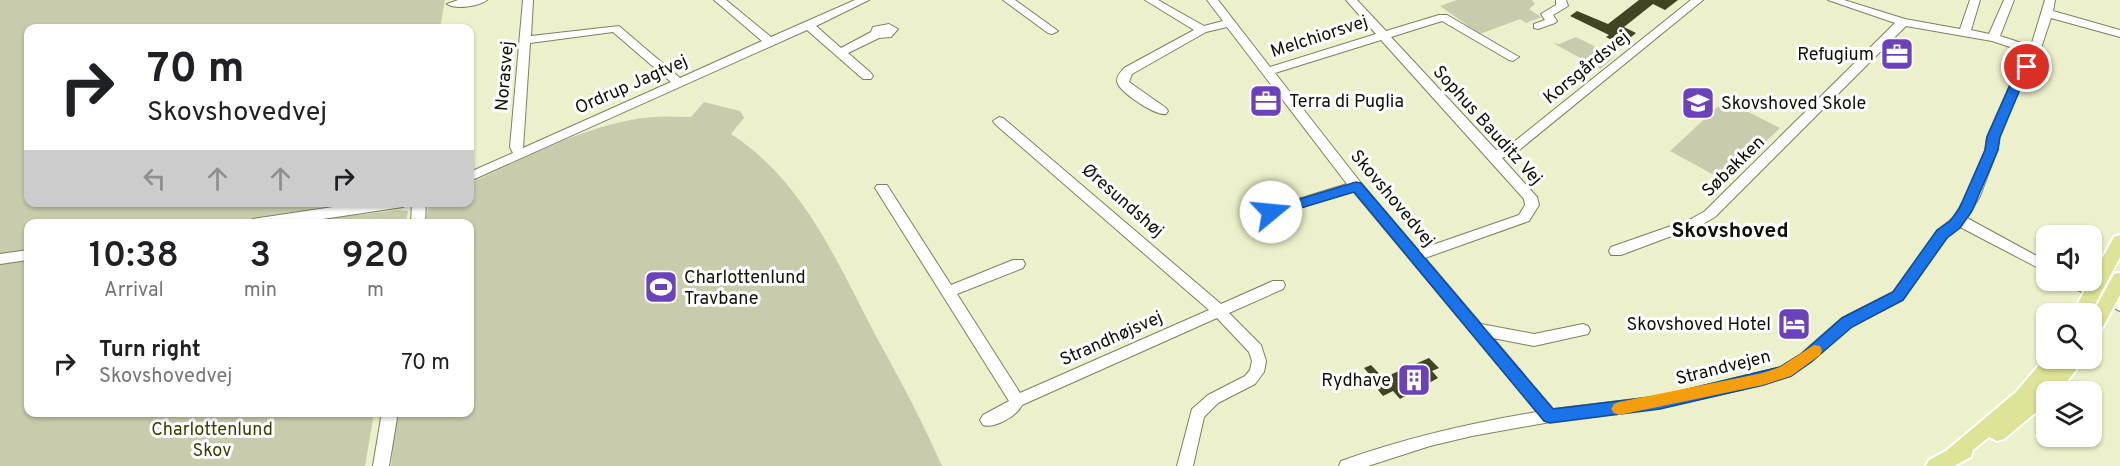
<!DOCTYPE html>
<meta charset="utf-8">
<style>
body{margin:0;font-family:Overpass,sans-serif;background:#f6f6f6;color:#202124;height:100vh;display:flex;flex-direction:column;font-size:22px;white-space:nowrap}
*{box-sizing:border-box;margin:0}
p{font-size:20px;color:#757577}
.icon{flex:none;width:33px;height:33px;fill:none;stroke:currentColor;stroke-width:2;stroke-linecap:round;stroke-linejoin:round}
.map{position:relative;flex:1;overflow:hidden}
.side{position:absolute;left:24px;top:219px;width:450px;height:198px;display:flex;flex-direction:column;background:#fff;border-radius:12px;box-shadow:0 2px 4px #0004}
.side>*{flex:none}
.hud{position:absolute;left:24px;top:24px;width:450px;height:183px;border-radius:12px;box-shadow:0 2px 4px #0004;background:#fff;color:#202124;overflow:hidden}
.tools{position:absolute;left:2036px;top:225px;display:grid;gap:12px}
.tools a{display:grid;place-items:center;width:66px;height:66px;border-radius:12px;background:#fff;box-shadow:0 2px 4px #0004;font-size:30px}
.pin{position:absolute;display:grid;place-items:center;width:51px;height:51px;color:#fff;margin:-26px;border:3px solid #fff;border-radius:50%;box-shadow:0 2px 6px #0007}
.me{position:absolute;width:66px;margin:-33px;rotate:73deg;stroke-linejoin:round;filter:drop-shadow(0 0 4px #0008)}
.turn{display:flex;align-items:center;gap:21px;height:126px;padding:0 24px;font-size:27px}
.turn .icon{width:78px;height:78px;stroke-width:2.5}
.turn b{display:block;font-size:42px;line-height:51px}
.lanes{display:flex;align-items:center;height:57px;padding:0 24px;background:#0003;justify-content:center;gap:30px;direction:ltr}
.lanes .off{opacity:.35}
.eta{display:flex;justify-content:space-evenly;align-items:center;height:102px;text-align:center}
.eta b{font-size:36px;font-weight:600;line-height:42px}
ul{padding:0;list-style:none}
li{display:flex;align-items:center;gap:18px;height:84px;padding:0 24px}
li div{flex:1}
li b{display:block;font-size:22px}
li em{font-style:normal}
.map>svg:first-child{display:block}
.green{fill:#c8ccad}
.building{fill:#414524}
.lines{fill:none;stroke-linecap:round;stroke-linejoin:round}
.minor-casing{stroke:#7d805f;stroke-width:2}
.major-casing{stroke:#fff;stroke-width:4}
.minor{fill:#fff;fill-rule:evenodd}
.major{fill:#dde397;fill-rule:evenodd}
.route{fill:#1a73e8;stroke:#114b97;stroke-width:1.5}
.slow{fill:#f59e0b}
.labels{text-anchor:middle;stroke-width:6;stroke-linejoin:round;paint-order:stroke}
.street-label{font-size:18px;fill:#101205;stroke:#fff}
.poi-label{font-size:18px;fill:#101205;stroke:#fff;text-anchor:end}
.park-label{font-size:18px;fill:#3b3f00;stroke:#fff}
.quarter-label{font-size:21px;font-weight:bold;fill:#101205;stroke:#fff}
</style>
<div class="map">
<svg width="2120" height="466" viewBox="0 0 2120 466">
<rect width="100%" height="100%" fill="#ecf1cb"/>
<path class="green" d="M0 0H445L440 28H28V202H360L357 215 398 210 408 211 406 224H28V412L374 413 365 466H0Z
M1457 0H1532L1535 4 1529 9 1541 17 1526 23 1520 19 1480 34 1440 6Z
M1576 37 1610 54 1614 57 1600 69 1553 43 1559 44Z
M1725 100 1780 128 1725 181 1670 151Z
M704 102 740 111 744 118 731 134C804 181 839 266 878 340 901 381 923 423 942 466H391L396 413 470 412V224L425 223 429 206 434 203 470 202V183C520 161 571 132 626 121 647 116 669 116 691 117Z"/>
<path class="building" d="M1639 0H1678L1665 10 1653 4 1624 27 1636 33 1621 45 1606 37 1609 35 1570 16 1577 11 1608 24Z
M1429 358 1439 368 1432 371 1438 378 1400 399 1393 391 1383 396 1378 390 1381 388 1364 368 1371 365 1388 383 1392 374Z"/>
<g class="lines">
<defs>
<path id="minor" d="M458 0H487C479 6 456 10 447 4Z
M523 0H533L531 36 619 26 680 78 762 41 714 0H726L771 37 855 0H869L816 26 841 48 871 32 873 27 889 24 898 29 891 37 879 38 848 53 871 73 873 76 871 79H863L807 30 470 181V172L513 153 510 147ZM613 32 671 82 523 148 530 43Z
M1003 0H1015L1058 31 1052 34 1048 33Z
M1145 0H1158L1204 26 1223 21 1207 0H1218L1270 67 1376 34 1346 0H1357L1386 31 1439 15H1447L1519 57 1513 61 1509 60 1442 21 1391 37 1496 150 1510 145 1691 0H1703L1518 151 1502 158 1537 197 1539 205 1529 221 1425 258 1481 324 1534 334 1583 324 1588 326 1590 330 1588 334 1534 346 1493 338 1553 409 1660 396 1781 367 1801 354 1842 318 1893 292 1937 231 1954 217 1966 196 1985 151 1987 137 2010 85 2022 68 2028 53 1992 41 1906 26 1715 217 1701 225 1621 255H1611L1609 251 1611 247 1691 219 1705 211 1895 23 1828 0H1844L1905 19 1960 29 1970 0H1980L1971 30 1989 34 2004 0H2014L2000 36 2031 46 2045 0H2055L2053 11 2120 30V37L2051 18 2038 57 2021 86 1999 137 1997 151 1980 196 1967 218 2046 261V272L1960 227 1947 237 1903 300 1852 326 1811 362 1791 376 1763 385 1660 408 1550 422 1472 436 1430 446 1368 466H1339L1341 461C1406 438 1470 423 1537 412L1353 191 1271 217 1266 215 1264 212 1266 209 1347 184 1227 27 1206 32 1132 74 1129 82 1166 108 1168 111 1166 114C1156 116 1118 92 1117 81 1117 75 1121 72 1124 68L1194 30ZM1381 40 1524 199 1525 205 1519 215 1418 250 1361 183 1275 73Z
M1556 0H1566L1568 6 1553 15 1557 21 1555 23 1538 29 1534 28V24L1545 20 1541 14 1556 5Z
M999 117 1003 118 1221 304 1273 281H1283L1285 285 1283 289 1229 313 1261 345 1266 361 1264 372 1255 384 1218 403 1204 417 1193 466H1177L1192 409 1208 395 1245 376 1250 370 1252 361 1249 352 1217 318 1022 405C1017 416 994 429 983 425L980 420 983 415 1009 401 877 191 875 188 877 185H887L951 285 1013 260H1023L1025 264 1023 268 957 294 1020 393 1209 310 995 124 993 121Z
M367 202H409L403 207 289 224H247L253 219Z
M412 202H426L425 224H411Z
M28 250V260L0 264V254Z
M2064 280H2084L2120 299V311L2066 284Z
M382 412H398L389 466H373Z"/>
<path id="major" d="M2120 235V257L2090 314H2072L2114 237Z
M2120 273V295L2097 338 2091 340V316L2114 274Z
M2046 357 2085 358 2059 392H2046V404L2004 439 1997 441 1989 437 1973 450 1971 457 1954 466H1926L1929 460 1946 451 2016 392Z"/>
</defs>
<use href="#minor" class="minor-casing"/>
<use href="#major" class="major-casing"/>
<use href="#minor" class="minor"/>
<use href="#major" class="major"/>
</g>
<path class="route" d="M2027 64 2033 67 2021 87 2000 137 1998 150 1972 211 1960 228 1947 238 1903 300 1852 327 1811 362 1791 376 1763 385 1660 409 1550 423 1544 421 1354 192 1271 217 1265 212 1267 209 1356 182 1361 183 1553 409 1660 396 1780 367 1801 354 1842 318 1893 292 1937 230 1950 221 1959 209 1985 150 1987 137 2010 85 2023 65Z"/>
<path class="slow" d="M1814 345 1820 346 1822 351 1820 355 1791 376 1763 385 1619 415 1614 413 1611 409 1614 404 1619 402 1763 373 1780 367Z"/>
<defs>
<symbol id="office-square" viewBox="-11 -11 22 22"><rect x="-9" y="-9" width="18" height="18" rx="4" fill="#6a43bc" stroke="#fff"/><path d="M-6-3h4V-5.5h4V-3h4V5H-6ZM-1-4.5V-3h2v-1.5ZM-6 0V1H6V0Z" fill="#fff"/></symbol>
<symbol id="school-square" viewBox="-11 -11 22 22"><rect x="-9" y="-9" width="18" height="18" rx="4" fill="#6a43bc" stroke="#fff"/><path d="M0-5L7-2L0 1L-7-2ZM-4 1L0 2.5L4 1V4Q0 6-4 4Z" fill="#fff"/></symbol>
<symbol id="stadium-square" viewBox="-11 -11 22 22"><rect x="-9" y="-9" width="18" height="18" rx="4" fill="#6a43bc" stroke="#fff"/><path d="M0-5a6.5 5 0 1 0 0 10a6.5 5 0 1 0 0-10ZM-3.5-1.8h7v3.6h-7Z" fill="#fff"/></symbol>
<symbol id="hotel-square" viewBox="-11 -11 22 22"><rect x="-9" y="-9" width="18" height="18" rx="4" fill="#6a43bc" stroke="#fff"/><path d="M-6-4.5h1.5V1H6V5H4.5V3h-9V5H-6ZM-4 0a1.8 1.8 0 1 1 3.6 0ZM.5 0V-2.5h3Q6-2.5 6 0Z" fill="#fff"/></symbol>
<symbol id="building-square" viewBox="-11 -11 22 22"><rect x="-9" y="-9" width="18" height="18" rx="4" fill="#6a43bc" stroke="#fff"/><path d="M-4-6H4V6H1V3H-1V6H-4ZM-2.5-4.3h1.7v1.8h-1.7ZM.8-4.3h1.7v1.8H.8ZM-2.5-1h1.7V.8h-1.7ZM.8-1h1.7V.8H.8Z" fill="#fff"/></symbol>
</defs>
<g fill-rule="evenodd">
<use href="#office-square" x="1878" y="35" width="38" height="38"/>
<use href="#office-square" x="1247" y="82" width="38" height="38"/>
<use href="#school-square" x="1679" y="84" width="38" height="38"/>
<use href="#stadium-square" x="642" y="268" width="38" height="38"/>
<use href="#hotel-square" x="1775" y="305" width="38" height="38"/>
<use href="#building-square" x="1395" y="361" width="38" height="38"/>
</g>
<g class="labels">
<g class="street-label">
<text transform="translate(1319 36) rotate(-18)" y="6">Melchiorsvej</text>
<text transform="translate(1586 67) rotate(-39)" y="6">Korsgårdsvej</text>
<text transform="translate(504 76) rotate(-85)" y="6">Norasvej</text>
<text transform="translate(631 84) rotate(-24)" y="6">Ordrup Jagtvej</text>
<text transform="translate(1488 125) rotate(48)" y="6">Sophus Bauditz Vej</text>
<text transform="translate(1733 166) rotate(-44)" y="6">Søbakken</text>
<text transform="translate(1393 198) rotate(50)" y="6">Skovshovedvej</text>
<text transform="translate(1123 200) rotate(41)" y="6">Øresundshøj</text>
<text transform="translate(1111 338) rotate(-24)" y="6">Strandhøjsvej</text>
<text transform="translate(1723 367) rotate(-14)" y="6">Strandvejen</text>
</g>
<g class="poi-label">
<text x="1874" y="60">Refugium</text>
<text x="1289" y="107" text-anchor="start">Terra di Puglia</text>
<text x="1721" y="109" text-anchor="start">Skovshoved Skole</text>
<text x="684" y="283" text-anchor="start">Charlottenlund<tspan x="684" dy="21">Travbane</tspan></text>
<text x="1771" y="330">Skovshoved Hotel</text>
<text x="1391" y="386">Rydhave</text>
</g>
<g class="park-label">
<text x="212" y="435">Charlottenlund<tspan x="212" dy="21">Skov</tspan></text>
</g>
<g class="quarter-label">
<text x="1730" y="237">Skovshoved</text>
</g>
</g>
</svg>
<div class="tools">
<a><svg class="icon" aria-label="sound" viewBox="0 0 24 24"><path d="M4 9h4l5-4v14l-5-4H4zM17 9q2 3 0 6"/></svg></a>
<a><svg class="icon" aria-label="search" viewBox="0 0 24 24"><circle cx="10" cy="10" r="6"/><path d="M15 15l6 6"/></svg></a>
<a><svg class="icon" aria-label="layers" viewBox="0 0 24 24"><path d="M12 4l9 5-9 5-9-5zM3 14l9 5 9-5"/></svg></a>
</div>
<div class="pin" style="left:2027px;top:67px;background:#d93025"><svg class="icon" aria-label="arrive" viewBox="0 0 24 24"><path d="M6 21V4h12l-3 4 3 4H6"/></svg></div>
<svg class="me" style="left:1271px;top:212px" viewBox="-20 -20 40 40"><circle r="19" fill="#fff"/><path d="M0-13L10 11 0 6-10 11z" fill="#1a73e8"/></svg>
<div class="hud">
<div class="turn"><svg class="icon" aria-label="right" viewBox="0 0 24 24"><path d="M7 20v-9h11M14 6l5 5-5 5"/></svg><div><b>70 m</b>Skovshovedvej</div></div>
<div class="lanes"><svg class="icon off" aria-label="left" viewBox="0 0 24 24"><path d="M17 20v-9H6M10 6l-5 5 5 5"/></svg><svg class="icon off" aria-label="ahead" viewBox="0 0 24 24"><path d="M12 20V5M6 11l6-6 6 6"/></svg><svg class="icon off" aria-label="ahead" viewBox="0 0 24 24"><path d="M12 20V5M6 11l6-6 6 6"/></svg><svg class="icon" aria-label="right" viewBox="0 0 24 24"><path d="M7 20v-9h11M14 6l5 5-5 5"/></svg></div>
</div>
<section class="side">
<div class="eta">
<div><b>10:38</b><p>Arrival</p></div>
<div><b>3</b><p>min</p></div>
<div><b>920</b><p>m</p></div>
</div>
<ul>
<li><svg class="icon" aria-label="right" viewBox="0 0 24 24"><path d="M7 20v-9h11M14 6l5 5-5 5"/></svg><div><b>Turn right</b><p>Skovshovedvej</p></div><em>70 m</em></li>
</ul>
</section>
</div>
